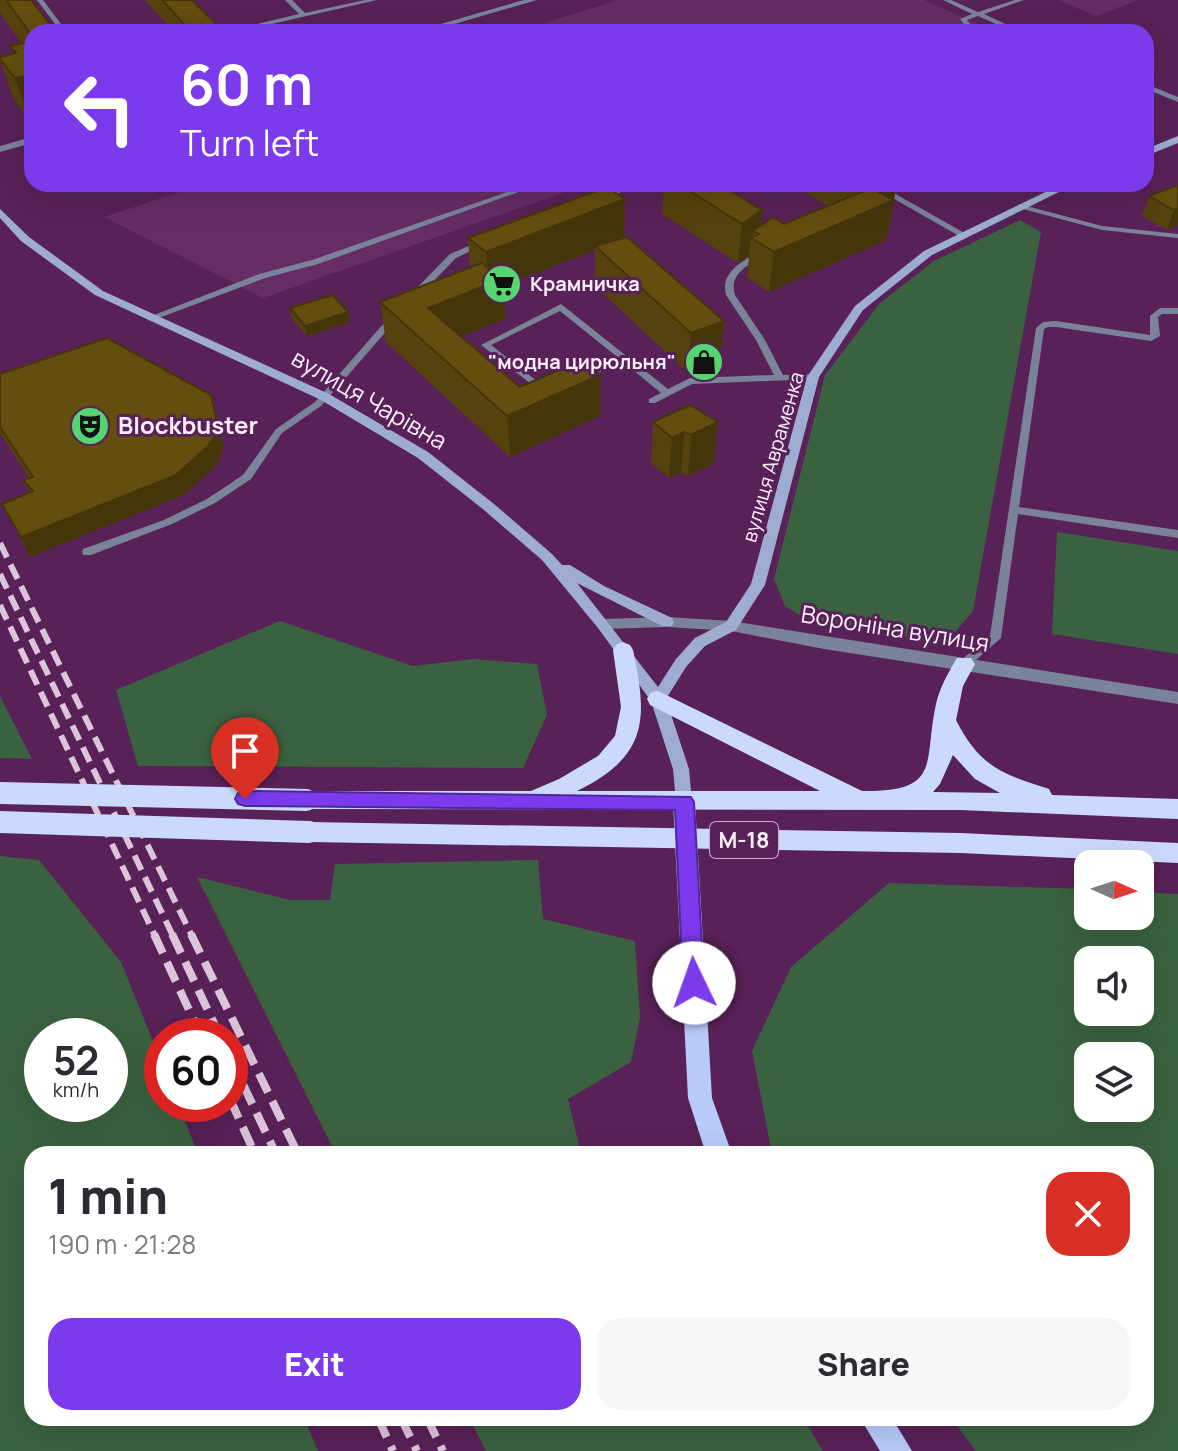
<!DOCTYPE html>
<meta charset="utf-8">
<style>
body{margin:0;font-family:Manrope,sans-serif;background:#f7f7f7;color:#2b2b33;height:100vh;display:flex;flex-direction:column;font-size:30px;white-space:nowrap}
*{box-sizing:border-box;margin:0}
p{font-size:26px;color:#7c7c81}
.icon{flex:none;width:44px;height:44px;fill:none;stroke:currentColor;stroke-width:2;stroke-linecap:round;stroke-linejoin:round}
.map{position:relative;flex:1;overflow:hidden}
.details{position:absolute;left:24px;top:1146px;width:1130px;height:280px;display:flex;flex-direction:column;background:#fff;border-radius:24px;box-shadow:0 8px 32px #0002}
.details>*{flex:none}
.guide{position:absolute;left:24px;top:24px;width:1130px;height:168px;border-radius:24px;box-shadow:0 8px 32px #0002;background:#7c3aed;color:#fff;overflow:hidden}
.needle{width:52px;rotate:93deg}
.controls{position:absolute;left:1074px;top:850px;display:grid;gap:16px}
.controls a{display:grid;place-items:center;width:80px;height:80px;border-radius:16px;background:#fff;box-shadow:0 8px 32px #0002;font-size:40px}
.speed{position:absolute;left:24px;top:1018px;display:flex;gap:16px;font-size:40px;font-weight:700;text-align:center}
.speed>*{display:grid;place-content:center;width:104px;height:104px;border-radius:50%;background:#fff;box-shadow:0 8px 32px #0002;line-height:1}
.speed small{font-size:20px;font-weight:400}
.speed .limit{border:12px solid #d22;background:#fff;color:#111}
.pin{position:absolute;display:grid;place-items:center;width:68px;height:68px;color:#fff;margin:-82px -34px;border-radius:50% 50% 50% 0;rotate:-45deg;box-shadow:0 0 8px #0007}
.pin .icon{rotate:45deg}
.me{position:absolute;width:88px;margin:-44px;rotate:357deg;stroke-linejoin:round;filter:drop-shadow(0 0 6px #0008)}
.turn{display:flex;align-items:center;gap:28px;height:168px;padding:0 24px;font-size:36px}
.turn .icon{width:104px;height:104px;stroke-width:2.5}
.turn b{display:block;font-size:56px;line-height:68px}
.round{display:grid;place-items:center;flex:none;width:84px;height:84px;border-radius:24px;background:#f7f7f7}
.overview{display:flex;align-items:center;justify-content:space-between;height:136px;padding:0 24px}
h1{font-size:48px;font-weight:800;line-height:60px}
.action{display:flex;gap:16px;margin-top:auto;padding:16px 24px}
.action a{flex:1;height:92px;border-radius:24px;background:#7c3aed;color:#fff;font-size:32px;font-weight:800;line-height:92px;text-align:center}
.action a+a{background:#f7f7f7;color:#2b2b33}
.map>svg:first-child{display:block}
.built{fill:#662c66}
.green{fill:#3b6240;fill-rule:evenodd}
.lines{fill:none;stroke-linecap:round;stroke-linejoin:round}
.service{fill:#7a839a;fill-rule:evenodd}
.tertiary{fill:#7a839a;fill-rule:evenodd}
.secondary{fill:#9dacd0;fill-rule:evenodd}
.primary{fill:#b8cbfa;fill-rule:evenodd}
.trunk{fill:#cbdafc;fill-rule:evenodd}
.rail-far1{stroke:#dbc5da;stroke-width:6;stroke-dasharray:16 8;stroke-linecap:butt}
.rail{stroke:#dbc5da;stroke-width:8;stroke-dasharray:21 10;stroke-linecap:butt}
.trunk-bridge{stroke:#cbdafc;stroke-width:22}
.wall{fill:#55420d}
.shaded-wall{fill:#45360a}
.building{fill:#634d0f;stroke:#45360a;stroke-width:2}
.route{fill:#7c3aed;stroke:#51269a;stroke-width:2}
.labels{text-anchor:middle;stroke-width:6;stroke-linejoin:round;paint-order:stroke}
.far-poi-label{font-size:20px;font-weight:bold;fill:#fceefb;stroke:#582157;text-anchor:start}
.far-street-label{font-size:20px;fill:#fceefb;stroke:#582157}
.shield{fill:#582157;stroke:#cbb0ca;stroke-width:2}
.shield-label{font-size:22px;font-weight:bold;fill:#fceefb}
.street-label{font-size:24px;fill:#fceefb;stroke:#582157}
.poi-label{font-size:24px;font-weight:bold;fill:#fceefb;stroke:#582157;text-anchor:start}
</style>
<div class="map">
<svg width="1178" height="1451" viewBox="0 0 1178 1451">
<rect width="100%" height="100%" fill="#582157"/>
<path class="built" d="M619 0H924L997 32H514Z
M1058 0H1138L1096 16Z
M196 184H588L263 298 104 217 198 186Z"/>
<path class="green" d="M1020 220 1041 232 973 611 951 637 933 641 807 620 785 606 774 579 825 375 880 303 934 261Z
M1057 532 1178 551V654L1052 634Z
M280 621 413 666 473 659 537 664 547 715 523 768 138 766 116 690Z
M0 696 32 759 0 758Z
M0 856 39 860 121 962 162 1064V1104H178L198 1154H32V1418H304L318 1451H0ZM110 1036V1104H42V1036Z
M538 860 543 919 635 941 640 1018 631 1062 568 1099 581 1154H336L197 877 290 900H330L335 864Z
M889 883 1088 889V916H1140V892L1178 894V1451H976L951 1418H1146V1154H772L752 1051 791 967ZM1140 960V1012H1088V960ZM1140 1056V1108H1088V1056Z
M469 1418H803L823 1451H486Z"/>
<g class="lines">
<path class="service" d="M37 0H43L67 32H61Z
M285 0H292L305 13 365 0H377L236 32H224L299 14Z
M943 0H951L978 12 1015 0H1024L984 14 1022 32H1014L978 16 967 20 973 28 970 32H963L967 28 960 19 972 14Z
M1146 84 1178 97V102L1146 89Z
M530 184H541L318 264 265 278 156 319 149 317 259 274 312 260Z
M629 184H640L602 200 595 198Z
M868 184H878L968 235 961 237Z
M1019 204 1102 226 1178 234V238L1102 230 1019 208Z
M478 242 485 244 456 258 418 297H412V293L450 254Z
M759 251 766 253C751 265 728 272 735 295L765 340 783 375 813 374 818 377 816 379 692 384 655 403H649V399L661 393 622 361 584 380H578V376L616 356 560 311 491 345 547 389V393L544 394 481 345 561 304 668 389 690 378 774 375 756 340 726 295C720 272 742 262 759 251Z
M1160 308H1178V314H1162L1158 317 1160 336 1151 341 1056 327H1048L1044 329 1019 507 1178 530V538L1018 514 1001 638 968 667H960L958 664 960 661 990 636 1036 328 1043 322 1056 321 1150 335V316Z
M394 314 398 317 397 319 321 406 282 433 251 479 215 503 172 524 91 555H83L82 552 83 549 164 520 207 499 243 475 276 429 315 402 391 315Z"/>
<path class="tertiary" d="M524 0H537L427 32H413Z
M32 137V143L0 152V146Z
M667 617 731 621 1178 692V704L824 649 731 631 667 627 603 629 596 624 603 619Z"/>
<path class="secondary" d="M1178 136V143L1146 156V149Z
M1062 184H1075L932 255 863 310 819 377 765 585 736 630 705 646 686 667 666 699 689 769 692 802 690 807 684 809 678 807 676 802 673 769 651 701 598 628 542 560 484 510 418 458 321 400 95 295 21 241 0 218V209L29 237 103 291 329 394 428 452 494 504 552 554 562 565H570L604 586 672 618 674 622 672 626H662L577 583 658 687 676 659 695 638 726 622 751 584 807 377 855 306 924 251Z"/>
<path class="primary" d="M684 793 691 796 695 802 712 1098 732 1154H706L688 1098 673 802 677 796Z
M860 1418H892L912 1451H880Z"/>
<path class="trunk" d="M623 642 630 645 633 650C648 720 648 756 577 791H820L650 705 647 699 650 693 658 691 862 791C943 792 923 763 936 704 940 687 948 673 957 658H971L975 664 963 686 956 720C980 767 1002 774 1049 789L1052 795 1178 799V819L960 810 306 809 298 807 294 800 298 793 306 791H531L559 779 598 756 615 736 621 707 613 650 616 645ZM953 755 975 779 1000 793 933 792 940 784Z
M309 822 961 833 1178 843V863L961 853 309 842 301 839 297 832 301 825Z"/>
<path class="rail-far1" d="M0 543 192 936
M0 574 173 936
M0 605 155 936"/>
<path class="rail" d="M154 934 201 1036
M172 934 220 1036
M191 934 298 1154
M230 1057 276 1154
M230 1099 255 1154
M378 1418 393 1451
M401 1418 417 1451
M427 1418 443 1451"/>
<path class="trunk-bridge" d="M0 793 306 800
M0 822 309 832"/>
</g>
<path class="wall" d="M0 0H31L32 121H30L14 100 0 61V57L13 54 10 46 22 44 0 13Z
M145 0H192L224 32H174Z
M664 184H743L729 190 760 226 784 224 828 206 792 184H897L886 240 769 292 747 277 749 255 738 263 662 214Z
M1178 185V225L1167 230 1142 216 1149 196Z
M624 237 724 321 720 361 688 373 595 286V250L503 286 505 319 462 336 520 387 600 375V416L510 457 386 342 380 302 470 268 468 238Z
M290 308 350 322 307 336 292 319Z
M0 374 216 415 224 447 214 468 183 495 30 557 2 504 29 492 23 480 29 478 0 433Z
M653 422H718L714 463 688 476 681 473 669 478 651 463Z"/>
<path class="shaded-wall" d="M32 75V121H30L15 78Z
M690 184H743L704 200Z
M884 184H897L886 240 769 292 774 252 873 189Z
M625 199 624 238 595 246V250L503 286 505 319 433 348 428 308 488 285 486 252Z
M1178 208V225L1167 230 1174 210Z
M762 210 758 243 759 234 753 231 752 239 751 238 749 255 738 263 742 224Z
M348 312 350 322 307 336 305 326Z
M724 321 720 361 688 373 691 333Z
M600 375V416L510 457 507 416Z
M211 395 224 447 214 468 183 495 30 557 21 537Z
M718 422 714 463 688 476 691 435Z
M684 432 681 473 669 478 672 438Z"/>
<path class="building" d="M6 0H31L56 32H32V36Z
M162 0H192L224 32H191Z
M1100 24 1119 32H1080Z
M32 41V75L15 78 0 59V57L16 53 10 46Z
M679 184H719L762 210 742 224Z
M865 184H884L873 189Z
M1178 185V208L1174 210 1149 196Z
M607 187 625 199 486 252 468 238Z
M871 188 894 200 774 252 751 238 759 234 753 231 773 217 784 224Z
M627 237 724 321 691 333 595 246Z
M482 263 502 279 428 308 520 387 582 360 600 375 507 416 380 302Z
M333 295 348 312 305 326 290 308Z
M107 338 211 395 218 427 214 437 207 447 176 475 21 537 2 504 33 491 23 480 33 477 0 427V374Z
M690 405 718 422 691 435 684 432 672 438 653 422Z"/>
<path class="route" d="M245 791 691 797 694 802 704 983 701 990 694 992 686 990 683 983 675 810 245 806 238 804 235 799 238 793Z"/>
<defs>
<symbol id="supermarket-disc" viewBox="-11 -11 22 22"><circle r="9.5" fill="#56d671" stroke="#582157"/><path d="M-6-5.5h2.5l.6 2H6L4.5 2H-2.5L-4.4-4H-6ZM-1.5 3.2a1.3 1.3 0 1 0 .1 0ZM3 3.2a1.3 1.3 0 1 0 .1 0Z" fill="#111"/></symbol>
<symbol id="shop-disc" viewBox="-11 -11 22 22"><circle r="9.5" fill="#56d671" stroke="#582157"/><path d="M-5-2.5h2.3a2.7 3.5 0 0 1 5.4 0H5L5.5 6h-11ZM-1.5-2.5h3a1.5 2.3 0 0 0-3 0Z" fill="#111"/></symbol>
<symbol id="theatre-disc" viewBox="-11 -11 22 22"><circle r="9.5" fill="#56d671" stroke="#582157"/><path d="M-5-5.5Q0-4 5-5.5V0Q5 5 0 6Q-5 5-5 0ZM-3.3-2.5H-1v1.5H-3.3ZM1-2.5H3.3v1.5H1ZM-2.8 1Q0 5.5 2.8 1Z" fill="#111"/></symbol>
</defs>
<g fill-rule="evenodd">
<use href="#supermarket-disc" x="480" y="262" width="44" height="44"/>
<use href="#shop-disc" x="682" y="340" width="44" height="44"/>
<use href="#theatre-disc" x="68" y="404" width="44" height="44"/>
</g>
<g class="labels">
<g class="far-poi-label">
<text x="530" y="291">Крамничка</text>
<text x="676" y="369" text-anchor="end">"модна цирюльня"</text>
</g>
<g class="far-street-label">
<text transform="translate(773 457) rotate(-74)" y="7">вулиця Авраменка</text>
</g>
<rect class="shield" x="710" y="822" width="68" height="36" rx="6"/>
<g class="shield-label">
<text x="744" y="848">М-18</text>
</g>
<g class="street-label">
<text transform="translate(369 400) rotate(30)" y="8">вулиця Чарівна</text>
<text transform="translate(895 629) rotate(9)" y="8">Вороніна вулиця</text>
</g>
<g class="poi-label">
<text x="118" y="434">Blockbuster</text>
</g>
</g>
</svg>
<div class="controls">
<a><svg class="needle" viewBox="-14 -14 28 28"><path d="M0-13l5 13h-10z" fill="#e53935"/><path d="M0 13l5-13h-10z" fill="#7c7c81"/></svg></a>
<a><svg class="icon" aria-label="sound" viewBox="0 0 24 24"><path d="M4 9h4l5-4v14l-5-4H4zM17 9q2 3 0 6"/></svg></a>
<a><svg class="icon" aria-label="layers" viewBox="0 0 24 24"><path d="M12 4l9 5-9 5-9-5zM3 14l9 5 9-5"/></svg></a>
</div>
<div class="speed"><div>52<small>km/h</small></div><div class="limit">60</div></div>
<div class="pin" style="left:245px;top:799px;background:#d93025"><svg class="icon" aria-label="arrive" viewBox="0 0 24 24"><path d="M6 21V4h12l-3 4 3 4H6"/></svg></div>
<svg class="me" style="left:694px;top:983px" viewBox="-20 -20 40 40"><circle r="19" fill="#fff"/><path d="M0-13L10 11 0 6-10 11z" fill="#7c3aed"/></svg>
<div class="guide">
<div class="turn"><svg class="icon" aria-label="left" viewBox="0 0 24 24"><path d="M17 20v-9H6M10 6l-5 5 5 5"/></svg><div><b>60 m</b>Turn left</div></div>
</div>
<section class="details">
<div class="overview"><div><h1>1 min</h1><p>190 m · 21:28</p></div><a class="round" style="background:#d93025;color:#fff"><svg class="icon" aria-label="close" viewBox="0 0 24 24"><path d="M6 6l12 12M18 6L6 18"/></svg></a></div>
<div class="action"><a>Exit</a><a>Share</a></div>
</section>
</div>
